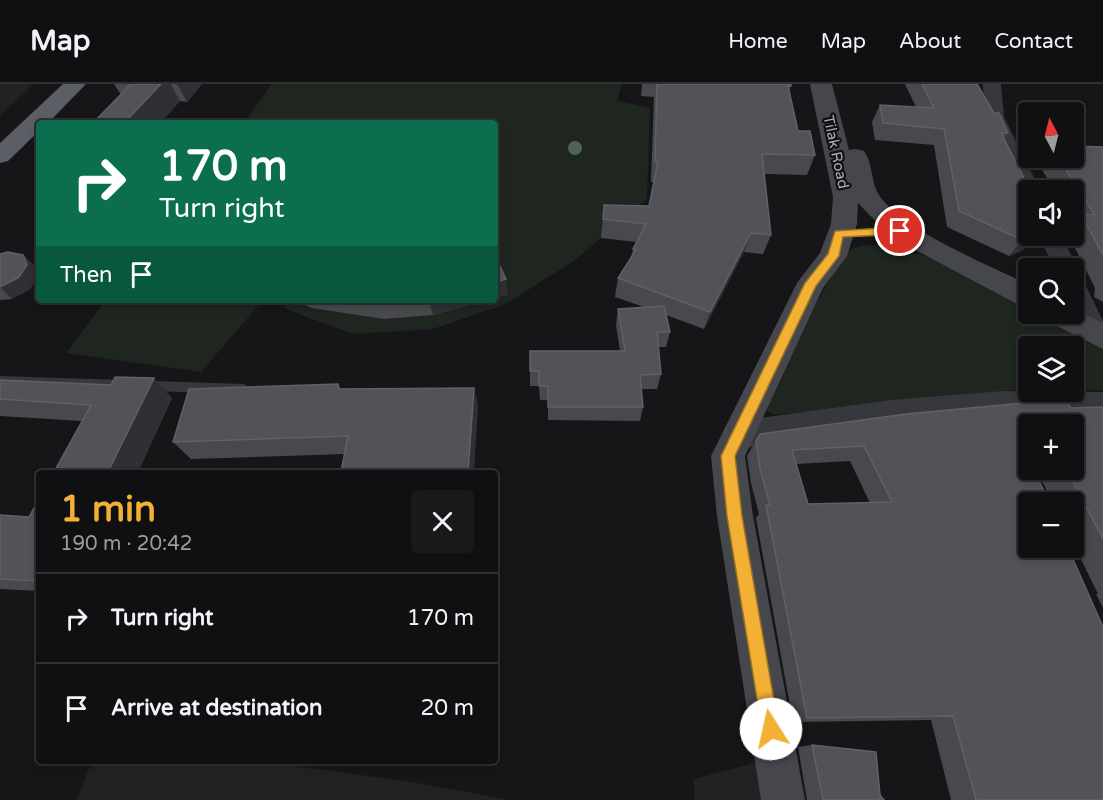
<!DOCTYPE html>
<meta charset="utf-8">
<style>
body{margin:0;font-family:"Varela Round",sans-serif;background:#19191b;color:#f1f3f6;height:100vh;display:flex;flex-direction:column;font-size:22px;white-space:nowrap}
*{box-sizing:border-box;margin:0}
p{font-size:20px;color:#9c9d9f}
.icon{flex:none;width:33px;height:33px;fill:none;stroke:currentColor;stroke-width:2;stroke-linecap:round;stroke-linejoin:round}
.map{position:relative;flex:1;overflow:hidden}
.details{position:absolute;left:36px;top:386px;width:462px;height:294px;display:flex;flex-direction:column;background:#101012;border-radius:6px;box-shadow:0 3px 9px #0003,0 0 0 2px #303032}
.details>*{flex:none}
.banner{position:absolute;left:36px;top:36px;width:462px;height:183px;border-radius:6px;box-shadow:0 3px 9px #0003,0 0 0 2px #303032;background:#0b6e4f;color:#fff;overflow:hidden}
.needle{width:39px;rotate:353deg}
.fabs{position:absolute;left:1018px;top:18px;display:grid;gap:12px}
.fabs a{display:grid;place-items:center;width:66px;height:66px;border-radius:6px;background:#101012;box-shadow:0 3px 9px #0003,0 0 0 2px #303032;font-size:30px}
.pin{position:absolute;display:grid;place-items:center;width:51px;height:51px;color:#fff;margin:-26px;border:3px solid #fff;border-radius:50%;box-shadow:0 2px 6px #0007}
.me{position:absolute;width:66px;margin:-33px;rotate:350deg;stroke-linejoin:round;filter:drop-shadow(0 0 4px #0008)}
.turn{display:flex;align-items:center;gap:21px;height:126px;padding:0 24px;font-size:27px}
.turn .icon{width:78px;height:78px;stroke-width:2.5}
.turn b{display:block;font-size:42px;line-height:51px}
.then{display:flex;align-items:center;height:57px;padding:0 24px;background:#0003;gap:12px;font-size:22px}
.round{display:grid;place-items:center;flex:none;width:63px;height:63px;border-radius:6px;background:#19191b}
.headline{display:flex;align-items:center;justify-content:space-between;height:102px;padding:0 24px}
h1{font-size:36px;font-weight:700;line-height:45px;color:#f2b134}
ul{padding:0;list-style:none}
li{display:flex;align-items:center;gap:18px;height:90px;padding:0 24px;border-top:2px solid #303032}
li div{flex:1}
li b{display:block;font-size:22px}
li em{font-style:normal}
header{display:flex;align-items:center;gap:36px;box-sizing:border-box;height:84px;padding:0 30px;background:#101012;border-bottom:2px solid #303032}
header strong{font-size:28px}
nav{display:flex;gap:33px;margin-inline-start:auto;font-size:21px}
.map>svg:first-child{display:block}
.built{fill:#222225}
.green{fill:#1e261f}
.lines{fill:none;stroke-linecap:round;stroke-linejoin:round}
.service{fill:#37383d;fill-rule:evenodd}
.minor{fill:#37383d;fill-rule:evenodd}
.tertiary{fill:#37383d;fill-rule:evenodd}
.secondary{fill:#45474d;fill-rule:evenodd}
.trunk{fill:#5b5e65;fill-rule:evenodd}
.tree{fill:#506452}
.wall{fill:#47494d;fill-rule:evenodd}
.shaded-wall{fill:#2f3033}
.building{fill:#525359;stroke:#5f6168;stroke-width:1.5;fill-rule:evenodd}
.route{fill:#f2b134;stroke:#9d7322;stroke-width:1.5}
.labels{text-anchor:middle;stroke-width:4.5;stroke-linejoin:round;paint-order:stroke}
.street-label{font-size:15px;fill:#a8adb8;stroke:#111113}
</style>
<header>
<strong>Map</strong>
<nav><a>Home</a><a>Map</a><a>About</a><a>Contact</a></nav>
</header>
<div class="map">
<svg width="1103" height="716" viewBox="0 0 1103 716">
<rect width="100%" height="100%" fill="#161618"/>
<path class="built" d="M0 0H34L0 31Z
M92 677H261L417 699 510 716H77Z
M762 677 767 716H695L694 695Z"/>
<path class="green" d="M272 0H622L617 17 650 24 647 115 575 176 506 220 433 245 353 250 288 226 279 216H495V39H244Z
M886 161 949 179 1029 221V230H1044L1103 263V306H1074V262H1029V304L969 312 775 331 757 321 846 168 860 162Z
M106 216H263L201 288 66 269Z"/>
<g class="lines">
<path class="service" d="M0 292 244 300 250 305 244 310 0 302Z"/>
<path class="minor" d="M983 0H1001L1004 33 1040 106H1029V114L1021 112 1018 107 984 33Z
M1039 152H1061L1078 184 1074 190V184H1054Z
M1074 193 1083 196 1103 237V257L1096 259 1087 256C1073 230 1074 222 1074 193Z"/>
<path class="tertiary" d="M1004 307 1103 308V334L1004 333 891 344 738 365 726 361 722 351 726 341 738 337 891 316Z"/>
<path class="secondary" d="M810 0H832L849 66 856 65 864 67C874 81 870 100 881 114 910 150 987 180 1029 201V225L1019 221 891 153 858 119 857 140 847 172 823 204 745 372 753 432 805 716H761L717 432 711 372 797 199 820 169 831 140 833 113Z
M1074 225 1103 239V265L1049 238 1045 230H1074Z"/>
<path class="trunk" d="M63 0H86L48 39H39V47L8 77 0 79V59Z"/>
</g>
<circle class="tree" cx="575" cy="64" r="7"/>
<path class="wall" d="M114 0H202L187 18 180 17 160 39H93L121 11Z
M642 0H791L789 8 798 47 815 71 807 91 764 90 771 151 763 170 744 168 704 245 666 231 670 248 666 263H658L661 290 657 305H642L643 323 640 337 548 336V316H540L539 302H530V287L620 267 616 241 618 225 644 223 615 213 618 194 631 173 633 165 636 158 601 154 604 121 649 122 654 98H651L654 13 641 12Z
M905 0H977L994 29 1008 49 1004 55 1029 106V152L1023 166 1009 172 947 143 934 61 875 56 872 38 880 21 916 23Z
M1103 63V218L1094 213 1095 204 1069 152H1074V106H1055L1037 78 1041 74H1074Z
M0 170 23 171 35 182 39 192 30 205 12 215 0 216Z
M293 216H488L433 231 384 235 312 224Z
M0 296 172 314 138 388H54L82 337 0 332Z
M338 300 341 305 474 304 478 323 345 370 191 375 173 358Z
M1103 323V524L1096 510H1098L1074 461V418H1053L1036 386H1074V340L1029 386 1103 716H951L931 636 793 638 756 434 759 430 751 399 747 372 760 350 1071 324ZM850 377 870 419 808 420 796 380Z
M39 415V507L0 505V431L29 433Z
M812 661 880 711 884 716H806H807L798 663Z"/>
<path class="shaded-wall" d="M161 0H171L180 17 160 39H124Z
M177 0H202L187 18Z
M751 149 744 168 704 245 710 228Z
M1033 152H1035L1023 166 1009 172 1022 156Z
M23 171 35 182 39 192 30 205 12 215 0 203Z
M506 195 508 211 495 214V198Z
M429 216H488L433 231Z
M154 294 172 314 138 388H108Z
M474 304 478 323 474 388H468Z"/>
<path class="building" d="M131 0H161L124 39H93Z
M657 0H791V2H788L798 47H810L815 71 762 70 771 151 751 149 710 228 618 194 636 166 633 165 646 140 603 135 604 121 649 122 658 78H655Z
M922 0H977L994 29H999L1008 49H1001L1030 106H1029V116H1027L1029 124V152H1033L1022 156 959 127 944 45 883 39 880 21 934 24Z
M1074 62 1103 63V171L1081 130 1095 131 1058 74H1074Z
M8 168 23 171 27 181 18 194 0 203V170Z
M495 174H496L506 195 495 198Z
M355 216H426L379 220Z
M664 222 670 248H657L661 290 640 291 643 323H548V302H539V287H530V267H625L618 225Z
M115 293 154 294 108 388H54L91 321 0 315V296L111 301Z
M338 300V305L474 304 468 388H341L348 352 173 358 189 305Z
M1024 319H1068L1071 324 1103 323V455L1067 386H1074V340H1029V386H1034L1049 418H1029V464H1068L1103 543V716H976L953 632 807 634 766 421H770L760 385 756 357 760 350 906 330ZM864 362 892 418 808 420 792 366Z
M39 415V497L0 495V431L29 433Z
M812 661 876 668 880 711 884 716H823Z"/>
<path class="route" d="M900 143 904 145V150L843 153 839 172 816 202 735 372 742 432 779 645 777 651 771 654 765 651 762 645 727 432 721 372 805 199 828 170 835 147Z"/>
<g class="labels">
<g class="street-label">
<text transform="translate(836 68) rotate(78)" y="5">Tilak Road</text>
</g>
</g>
</svg>
<div class="fabs">
<a><svg class="needle" viewBox="-14 -14 28 28"><path d="M0-13l5 13h-10z" fill="#e53935"/><path d="M0 13l5-13h-10z" fill="#9c9d9f"/></svg></a>
<a><svg class="icon" aria-label="sound" viewBox="0 0 24 24"><path d="M4 9h4l5-4v14l-5-4H4zM17 9q2 3 0 6"/></svg></a>
<a><svg class="icon" aria-label="search" viewBox="0 0 24 24"><circle cx="10" cy="10" r="6"/><path d="M15 15l6 6"/></svg></a>
<a><svg class="icon" aria-label="layers" viewBox="0 0 24 24"><path d="M12 4l9 5-9 5-9-5zM3 14l9 5 9-5"/></svg></a>
<a>+</a>
<a>−</a>
</div>
<div class="pin" style="left:900px;top:147px;background:#d93025"><svg class="icon" aria-label="arrive" viewBox="0 0 24 24"><path d="M6 21V4h12l-3 4 3 4H6"/></svg></div>
<svg class="me" style="left:771px;top:645px" viewBox="-20 -20 40 40"><circle r="19" fill="#fff"/><path d="M0-13L10 11 0 6-10 11z" fill="#f2b134"/></svg>
<div class="banner">
<div class="turn"><svg class="icon" aria-label="right" viewBox="0 0 24 24"><path d="M7 20v-9h11M14 6l5 5-5 5"/></svg><div><b>170 m</b>Turn right</div></div>
<div class="then">Then<svg class="icon" aria-label="arrive" viewBox="0 0 24 24"><path d="M6 21V4h12l-3 4 3 4H6"/></svg></div>
</div>
<section class="details">
<div class="headline"><div><h1>1 min</h1><p>190 m · 20:42</p></div><a class="round"><svg class="icon" aria-label="close" viewBox="0 0 24 24"><path d="M6 6l12 12M18 6L6 18"/></svg></a></div>
<ul>
<li><svg class="icon" aria-label="right" viewBox="0 0 24 24"><path d="M7 20v-9h11M14 6l5 5-5 5"/></svg><div><b>Turn right</b></div><em>170 m</em></li>
<li><svg class="icon" aria-label="arrive" viewBox="0 0 24 24"><path d="M6 21V4h12l-3 4 3 4H6"/></svg><div><b>Arrive at destination</b></div><em>20 m</em></li>
</ul>
</section>
</div>
